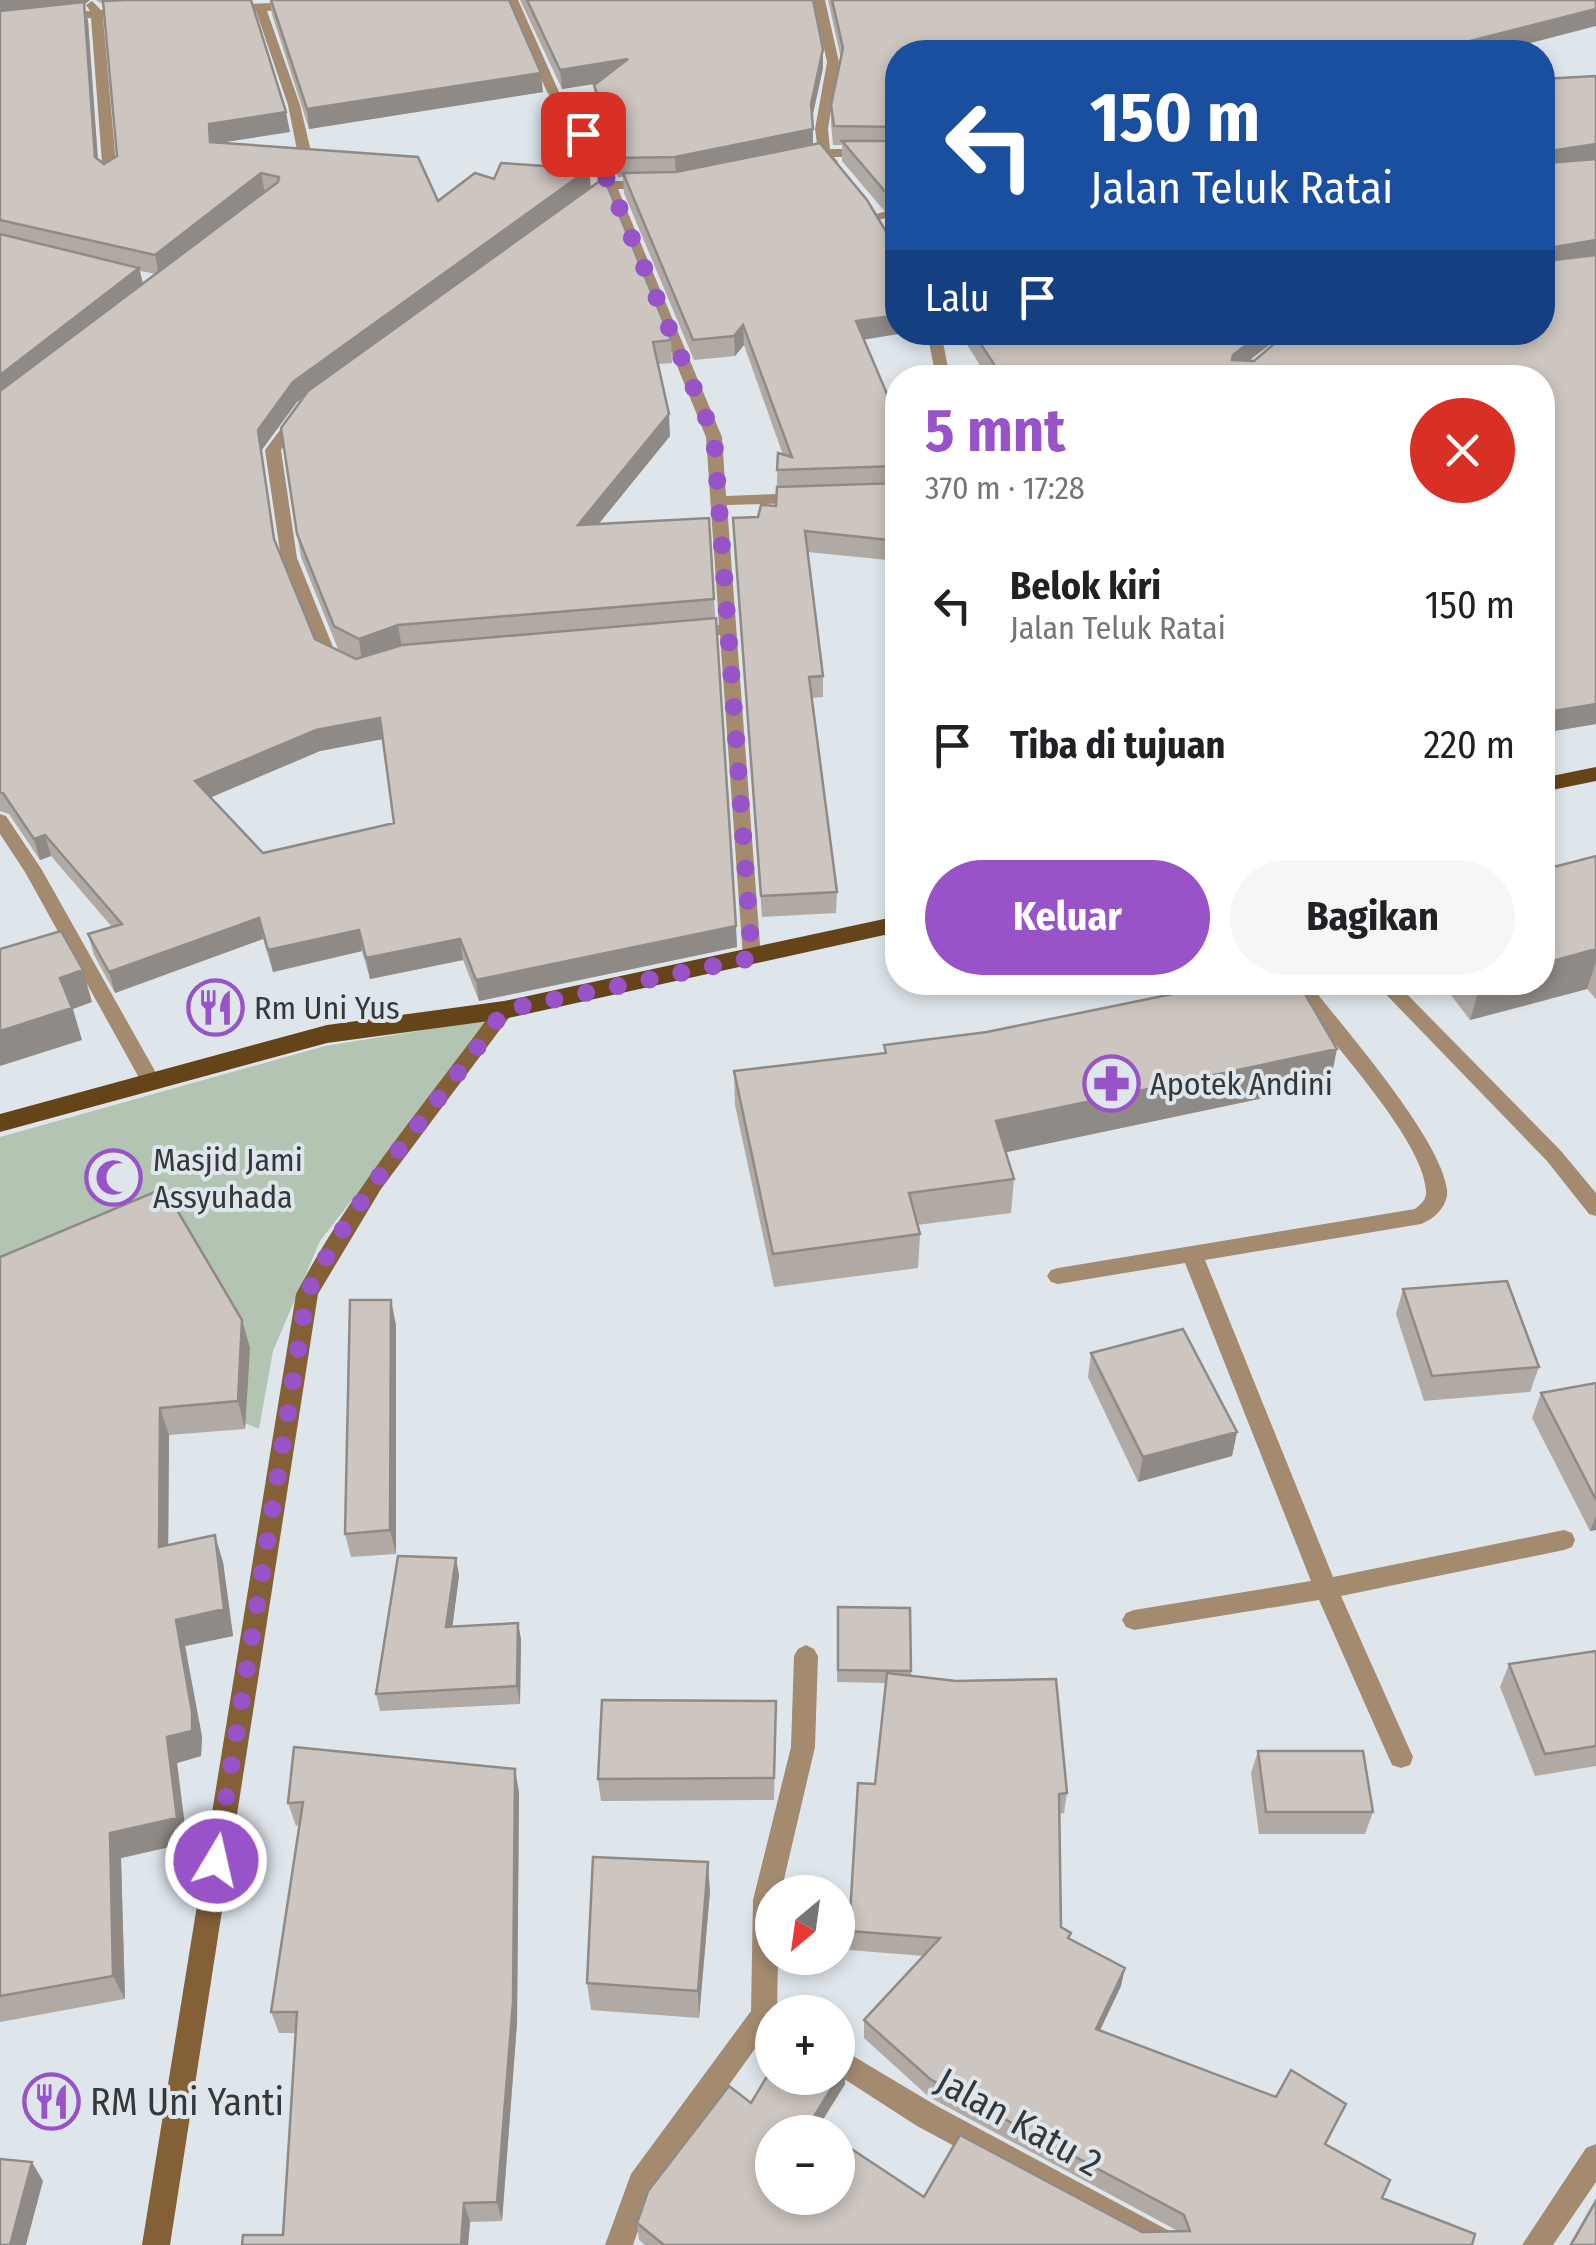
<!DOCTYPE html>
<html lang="id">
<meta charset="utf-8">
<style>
body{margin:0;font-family:"Fira Sans Condensed",sans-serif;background:#f6f6f6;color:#202124;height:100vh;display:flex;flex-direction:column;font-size:38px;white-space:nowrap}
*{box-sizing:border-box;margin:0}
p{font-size:32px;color:#757577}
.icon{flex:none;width:55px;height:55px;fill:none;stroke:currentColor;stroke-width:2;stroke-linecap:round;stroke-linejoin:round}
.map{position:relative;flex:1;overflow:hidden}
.side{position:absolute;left:885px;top:365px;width:670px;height:630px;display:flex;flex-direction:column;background:#fff;border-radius:40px;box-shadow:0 5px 15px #0003}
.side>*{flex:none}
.top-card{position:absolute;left:885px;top:40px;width:670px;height:305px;border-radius:40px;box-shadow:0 5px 15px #0003;background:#1a4fa0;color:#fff;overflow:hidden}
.needle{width:65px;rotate:209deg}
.tools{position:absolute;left:755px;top:1875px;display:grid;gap:20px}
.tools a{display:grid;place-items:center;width:100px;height:100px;border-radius:50%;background:#fff;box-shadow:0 5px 15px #0003;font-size:50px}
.pin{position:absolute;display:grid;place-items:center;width:85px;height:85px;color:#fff;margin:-42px;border-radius:20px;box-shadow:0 5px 15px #0006}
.me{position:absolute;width:110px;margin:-55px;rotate:9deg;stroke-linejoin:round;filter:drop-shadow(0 0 8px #0008)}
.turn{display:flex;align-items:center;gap:35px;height:210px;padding:0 40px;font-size:45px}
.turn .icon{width:130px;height:130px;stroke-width:2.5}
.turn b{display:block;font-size:70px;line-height:85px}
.then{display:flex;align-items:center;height:95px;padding:0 40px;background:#0003;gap:20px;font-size:38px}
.round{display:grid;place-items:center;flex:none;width:105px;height:105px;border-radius:52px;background:#f6f6f6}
.overview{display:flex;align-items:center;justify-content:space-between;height:170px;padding:0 40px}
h1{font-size:60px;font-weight:700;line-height:75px;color:#9753c7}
.action{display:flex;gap:20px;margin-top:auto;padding:20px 40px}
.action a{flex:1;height:115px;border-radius:60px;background:#9753c7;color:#fff;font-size:40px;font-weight:700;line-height:115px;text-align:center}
.action a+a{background:#f6f6f6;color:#202124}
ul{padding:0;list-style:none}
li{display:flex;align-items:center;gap:30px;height:140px;padding:0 40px}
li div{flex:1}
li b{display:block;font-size:38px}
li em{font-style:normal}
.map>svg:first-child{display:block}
.green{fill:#b4c4b3}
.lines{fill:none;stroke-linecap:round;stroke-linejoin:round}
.street{fill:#a48b70;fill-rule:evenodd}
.secondary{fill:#846036;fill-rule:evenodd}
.primary{fill:#664419;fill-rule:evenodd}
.wall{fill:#b0a9a4;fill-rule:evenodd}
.shaded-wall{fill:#908a86}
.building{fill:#cdc5bf;stroke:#908a86;stroke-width:2.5;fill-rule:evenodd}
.route{stroke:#9753c7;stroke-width:18;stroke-dasharray:0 32.4}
.labels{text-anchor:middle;stroke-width:8;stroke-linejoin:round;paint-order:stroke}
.poi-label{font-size:32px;fill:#35383a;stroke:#dee6ec;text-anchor:start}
.near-poi-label{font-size:38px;fill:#35383a;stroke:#dee6ec;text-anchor:start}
.near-street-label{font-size:38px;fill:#35383a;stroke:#dee6ec}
</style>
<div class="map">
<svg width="1596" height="2245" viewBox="0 0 1596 2245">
<rect width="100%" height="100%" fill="#dee6ec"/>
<path class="green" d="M493 1019 320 1241 273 1351 259 1429 0 1320V1137L325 1046Z"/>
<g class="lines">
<path class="street" d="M506 0H518L559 92 589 134 615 181H650L657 185 650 189H618L722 437 726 496 803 493 811 498 803 503 727 505 761 958 752 965 743 958 720 635 691 637 683 632 691 627 719 625 706 437 607 194 594 204 582 201 603 184 577 134 547 92Z
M813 0H825L839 62 828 129 830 149H898V157H834L838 162 831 166 822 158 806 163 799 159 818 151 815 129 827 62Z
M92 1 101 10 128 8 134 12 128 16 103 17 117 176 110 180 103 176 91 18 62 20 56 16 62 12 90 11 86 5Z
M298 2 304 6 302 9 267 11 300 105 313 160 306 164 299 160 288 105 256 11 227 13 221 9 227 5Z
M898 208V216L876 220 869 216Z
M927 332H941L950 378H936Z
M297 413 304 417 281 450 297 558 335 652 347 660 339 665 320 655 281 558 265 450 292 414Z
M0 814 6 816 42 870 160 1080 157 1085H143L25 872 0 834Z
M1288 982H1308C1343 1027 1440 1137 1447 1189 1449 1205 1435 1219 1421 1224L1205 1260 1333 1577 1564 1530 1572 1533 1575 1540 1572 1547 1564 1550 1341 1596 1413 1757 1410 1765 1401 1768 1392 1765 1319 1600 1134 1630 1126 1627 1122 1620 1126 1613 1134 1610 1311 1581 1185 1263 1058 1284 1051 1282 1047 1276 1051 1270 1058 1268 1415 1209C1422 1203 1427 1199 1426 1190 1422 1135 1320 1032 1288 982Z
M1374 982H1395L1561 1151 1596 1193V1216L1589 1214 1547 1161Z
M806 1645 814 1649 818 1656 815 1747 781 1892H772V1958H778L777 2012H772V2025L652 2192 633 2245H605L631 2174 751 2011 753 1900 791 1747 794 1656 798 1649Z
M838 2047 937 2106 1177 2235 1181 2245H1139L917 2126 838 2075Z
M1596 2144V2182L1553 2245H1522L1586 2148Z"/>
<path class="secondary" d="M504 1003 511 1005 514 1010 511 1015 381 1189 318 1294 170 2245H142L296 1294C351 1189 428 1101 497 1005Z"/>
<path class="primary" d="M1596 767V781L1542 792V778Z
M898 916V932L504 1019 327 1043 0 1132V1114L327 1025 504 1001Z"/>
</g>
<path class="wall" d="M0 0 84 5 88 21 98 159 104 164 117 156 104 5 96 0H251L290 132 218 143 438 201 494 179 591 188 671 340 672 363 658 364 670 436 599 523 714 599 737 947 479 1001 463 960 370 979 362 951 273 972 263 939 115 993 94 955 88 934 112 927 51 856 40 860 9 814 0 811ZM140 271 156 274 143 284ZM304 397 297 534 301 557 338 649 357 659 315 639 275 541 261 451 297 402ZM383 739 394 823 263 853 211 797 320 751Z
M270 0H509L543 92 309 129 272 14Z
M520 0H813L823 49V68L812 118 813 144 864 340 898 420V561L807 552 823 676V697L812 698 837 892 836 913 762 917 733 518 758 517 776 506 778 453 783 455 744 345 735 356 694 360 624 193 623 177H618L595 104 594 85 596 84 562 89Z
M828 0H1596L898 52V237L887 214 842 161V145H833L831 124V105L841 59Z
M1596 76V724L1542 733V378H988L959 332H1286L1249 361H1254Z
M1596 856V999L1587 989 1470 1020 1441 982H1542Z
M884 1045 1330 1084 1006 1152 1014 1179 1011 1213 917 1225 920 1234 918 1268 774 1287 735 1105 734 1071 884 1053Z
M0 1257 242 1320 250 1348 245 1429 169 1435 168 1545 223 1562 233 1636 185 1646 202 1737 201 1756 177 1763 187 1843 121 1858 125 1999 0 2022Z
M1403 1289 1539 1367 1530 1392 1424 1401 1396 1314Z
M396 1325V1554L351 1557 345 1534Z
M1091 1353 1237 1432 1232 1456 1138 1482 1088 1377Z
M1596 1383V1530L1590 1531 1532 1418 1541 1393Z
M456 1558 459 1576 452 1627 518 1623 521 1640 520 1704 380 1711 376 1694Z
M838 1607 910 1608 911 1676 1067 1793 1064 1813 1059 1814 1061 1927 1070 1939 1121 1986 1100 2030 1276 2097 1346 2104 1326 2145 1382 2198 1472 2245H645L639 2240 637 2223 751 2103 845 2084 818 2128 924 2197 1142 2232 1178 2231 929 2097 864 2038V2020L924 1956 849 1950 858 1783 875 1784 886 1683 837 1682Z
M1596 1651V1766L1535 1776 1500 1687 1509 1664Z
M776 1701 774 1800 601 1801 598 1779Z
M1258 1751 1373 1812 1365 1834H1259L1251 1773Z
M519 1792 517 2023 502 2221 470 2222 468 2245H242L283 2235 296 2033H279L271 2012 299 1825 296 1826 288 1803Z
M710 1891 699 2018 591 2010 587 1983Z
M1596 2198V2245H1569Z"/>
<path class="shaded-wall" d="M0 0H90L84 5 88 21 99 176 0 15Z
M1596 9V26L1496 52H1427Z
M823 49V68L811 123V104Z
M628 59 629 78 562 89 560 70Z
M541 73 543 92 309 129 307 109Z
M286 112 290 132 213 144 210 142 209 124Z
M813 129V148L676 176 675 157Z
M1596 144V163L1542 170 1543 152Z
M589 169 591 188 297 402 261 451 258 430 293 382Z
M261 173 265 193 159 275 155 255Z
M1596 240V259L1542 268 1543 249Z
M139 268 144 288 0 399V375Z
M898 315V332H911L856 341V321Z
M743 325 744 345 735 356 734 336Z
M1263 332H1286L1230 375 1233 355Z
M669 414 670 436 580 547 578 525Z
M398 625 402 648 362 662 359 639Z
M1596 704V724L1542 733V713Z
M380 718 383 739 320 751 200 802 195 781 316 730Z
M45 835 51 856 40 860 34 839Z
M259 918 263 939 115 993 109 972Z
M736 926 737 947 479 1001 476 980Z
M359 930 362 951 273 972 268 950Z
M460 939 463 960 370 979 366 958Z
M1596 949V962L1587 989 1470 1020 1481 982H1542V964Z
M83 970 92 1002 73 1009 82 1040 0 1066V1031L60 978Z
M1337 1049 1330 1084 993 1155 996 1121Z
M391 1300 396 1325V1554L390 1530Z
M242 1320 250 1348 245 1429 238 1401Z
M160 1408 169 1435 168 1574 159 1547Z
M1237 1432 1232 1456 1138 1482 1143 1457Z
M1596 1516V1530L1590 1531Z
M215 1535 223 1562 233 1636 185 1646 202 1737 201 1756 177 1763 187 1843 121 1858 125 1999 113 1976 110 1833 167 1737 176 1620Z
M456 1558 459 1576 450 1645 446 1627Z
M518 1623 521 1640 520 1704 517 1686Z
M515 1769 519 1792 517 2023 502 2221 497 2202Z
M708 1862 710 1891 699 2018 698 1991Z
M1125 1968 1121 1986 1092 2047 1096 2029Z
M845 2066V2084L815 2132 810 2123Z
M32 2162 43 2181 26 2245H10Z
M464 2203 470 2222 468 2245H461Z"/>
<path class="building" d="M126 0H251L286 112 209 124 210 142 418 157 438 201 475 173 494 179 501 163 589 169 293 382 258 430 274 539 315 639 356 659 402 645 716 618 736 926 476 980 460 939 366 958 359 930 268 950 259 918 109 972 88 934 122 924 45 835 34 839 3 793 0 792V391L278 182 279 177 261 173 155 255 0 220V11L84 2 95 157 104 164 117 156 103 1ZM380 718 394 823 263 853 195 781 316 730Z
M271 0H509L541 73 307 109Z
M527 0H813L823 49 811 104 813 129 675 157 617 158 594 85 628 59 560 70Z
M832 0H1596V9L1427 52H898V127L834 126 831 105 843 48Z
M1596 76V144L1543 152 1547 163 1596 159V240L1543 249 1547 261 1596 255V704L1542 713V378H1003L973 332H1263L1233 355 1232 360 1254 361 1288 332H1542V79Z
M842 141H898V216L888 195Z
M820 143 867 200 890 238 898 239V315L856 321 898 420V466L777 470 778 453 792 457 743 325 734 336 693 340 623 173 676 172Z
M604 178 671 340 653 342 669 414 578 525 709 518 714 599 398 625 359 639 334 626 297 534 281 428 308 391Z
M0 234 139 268 0 375Z
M898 483V541L805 531 823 676 809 677 837 892 761 896 733 518 758 517 761 505 776 506 777 487Z
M1596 856V949L1542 964V870Z
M61 931 83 970 60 978 72 1008 0 1031V949Z
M1231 982H1298L1337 1049 996 1121 1014 1179 909 1193 920 1234 773 1254 734 1071 886 1053 884 1045 987 1032Z
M164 1188 242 1320 238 1401 160 1408 159 1547 215 1535 224 1609 176 1620 192 1712V1731L167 1737 177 1818 110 1833 113 1976 0 1996V1257Z
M1507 1281 1539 1367 1432 1376 1403 1289Z
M350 1300H391L390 1530 345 1534Z
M1183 1329 1237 1432 1143 1457 1091 1353Z
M1596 1383V1500L1541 1393Z
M398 1556 456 1558 446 1627 518 1623 517 1686 376 1694Z
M838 1607 910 1608 911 1671 838 1670Z
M1596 1651V1746L1545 1754 1509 1664Z
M887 1673 956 1681 1056 1679 1067 1793 1059 1794 1061 1927 1071 1933 1068 1938 1125 1968 1096 2029 1276 2097 1291 2070 1346 2104 1325 2144 1390 2180 1382 2198 1475 2234 1472 2245H664L637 2223 648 2191 729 2086 751 2103 772 2068V2078H838V2061L845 2066 810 2123 826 2132H772V2198H838V2140L924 2197 960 2135 1142 2232 1190 2231 1184 2215 930 2079 864 2020 940 1938 849 1931 858 1783 875 1784Z
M602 1700 776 1701 774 1778 598 1779Z
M294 1747 515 1769 513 2002 497 2202 464 2203 461 2245H242L243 2235H283L297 2012H271L303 1802 288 1803Z
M1258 1751H1363L1373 1812H1266Z
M593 1857 708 1862 698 1991 587 1983Z
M0 2159 32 2162 10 2245H0Z
M1596 2201V2245H1571Z"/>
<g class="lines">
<path class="route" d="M216 1861 307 1294C356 1191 439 1105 504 1010L752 958 714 437 610 185 583 134"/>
</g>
<defs>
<symbol id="restaurant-ring" viewBox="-11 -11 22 22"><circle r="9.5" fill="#dee6ec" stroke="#9753c7" stroke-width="1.5"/><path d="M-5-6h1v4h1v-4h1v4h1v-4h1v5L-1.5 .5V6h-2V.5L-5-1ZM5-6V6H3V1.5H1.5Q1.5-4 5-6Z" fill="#9753c7"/></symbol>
<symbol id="pharmacy-ring" viewBox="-11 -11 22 22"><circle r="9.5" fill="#dee6ec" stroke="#9753c7" stroke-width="1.5"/><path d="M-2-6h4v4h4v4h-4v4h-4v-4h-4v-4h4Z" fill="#9753c7"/></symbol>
<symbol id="mosque-ring" viewBox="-11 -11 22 22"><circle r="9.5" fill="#dee6ec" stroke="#9753c7" stroke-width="1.5"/><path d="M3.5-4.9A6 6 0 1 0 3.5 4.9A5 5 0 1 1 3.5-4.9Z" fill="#9753c7"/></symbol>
</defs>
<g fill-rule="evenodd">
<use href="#restaurant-ring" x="184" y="976" width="63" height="63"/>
<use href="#pharmacy-ring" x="1080" y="1052" width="63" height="63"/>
<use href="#mosque-ring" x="82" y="1146" width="63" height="63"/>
<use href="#restaurant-ring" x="20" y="2070" width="63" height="63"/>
</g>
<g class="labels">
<g class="poi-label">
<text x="254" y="1019">Rm Uni Yus</text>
<text x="1150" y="1095">Apotek Andini</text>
<text x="153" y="1171">Masjid Jami<tspan x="153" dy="37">Assyuhada</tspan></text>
</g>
<g class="near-poi-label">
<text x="90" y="2115">RM Uni Yanti</text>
</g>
<g class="near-street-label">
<text transform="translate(1019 2122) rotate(29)" y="13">Jalan Katu 2</text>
</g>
</g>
</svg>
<div class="tools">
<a><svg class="needle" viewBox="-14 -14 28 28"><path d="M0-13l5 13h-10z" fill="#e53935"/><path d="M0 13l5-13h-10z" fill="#757577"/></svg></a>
<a>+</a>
<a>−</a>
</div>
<div class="pin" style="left:583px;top:134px;background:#d93025"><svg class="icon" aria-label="arrive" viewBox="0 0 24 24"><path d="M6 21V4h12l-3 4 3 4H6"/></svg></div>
<svg class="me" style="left:216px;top:1861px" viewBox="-20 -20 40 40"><circle r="17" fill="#9753c7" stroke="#fff" stroke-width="3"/><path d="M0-11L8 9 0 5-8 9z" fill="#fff"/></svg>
<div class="top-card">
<div class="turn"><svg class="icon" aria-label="left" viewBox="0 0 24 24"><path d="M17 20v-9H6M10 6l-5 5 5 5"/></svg><div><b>150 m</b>Jalan Teluk Ratai</div></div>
<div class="then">Lalu<svg class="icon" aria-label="arrive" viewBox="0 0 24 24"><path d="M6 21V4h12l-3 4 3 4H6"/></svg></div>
</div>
<section class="side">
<div class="overview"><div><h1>5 mnt</h1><p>370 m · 17:28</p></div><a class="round" style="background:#d93025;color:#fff"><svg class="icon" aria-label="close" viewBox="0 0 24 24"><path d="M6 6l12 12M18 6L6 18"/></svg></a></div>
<ul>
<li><svg class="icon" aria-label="left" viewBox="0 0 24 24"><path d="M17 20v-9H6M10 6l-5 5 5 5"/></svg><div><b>Belok kiri</b><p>Jalan Teluk Ratai</p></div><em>150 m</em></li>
<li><svg class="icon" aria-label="arrive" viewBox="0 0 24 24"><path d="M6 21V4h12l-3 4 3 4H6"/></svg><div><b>Tiba di tujuan</b></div><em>220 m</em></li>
</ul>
<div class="action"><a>Keluar</a><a>Bagikan</a></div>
</section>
</div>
